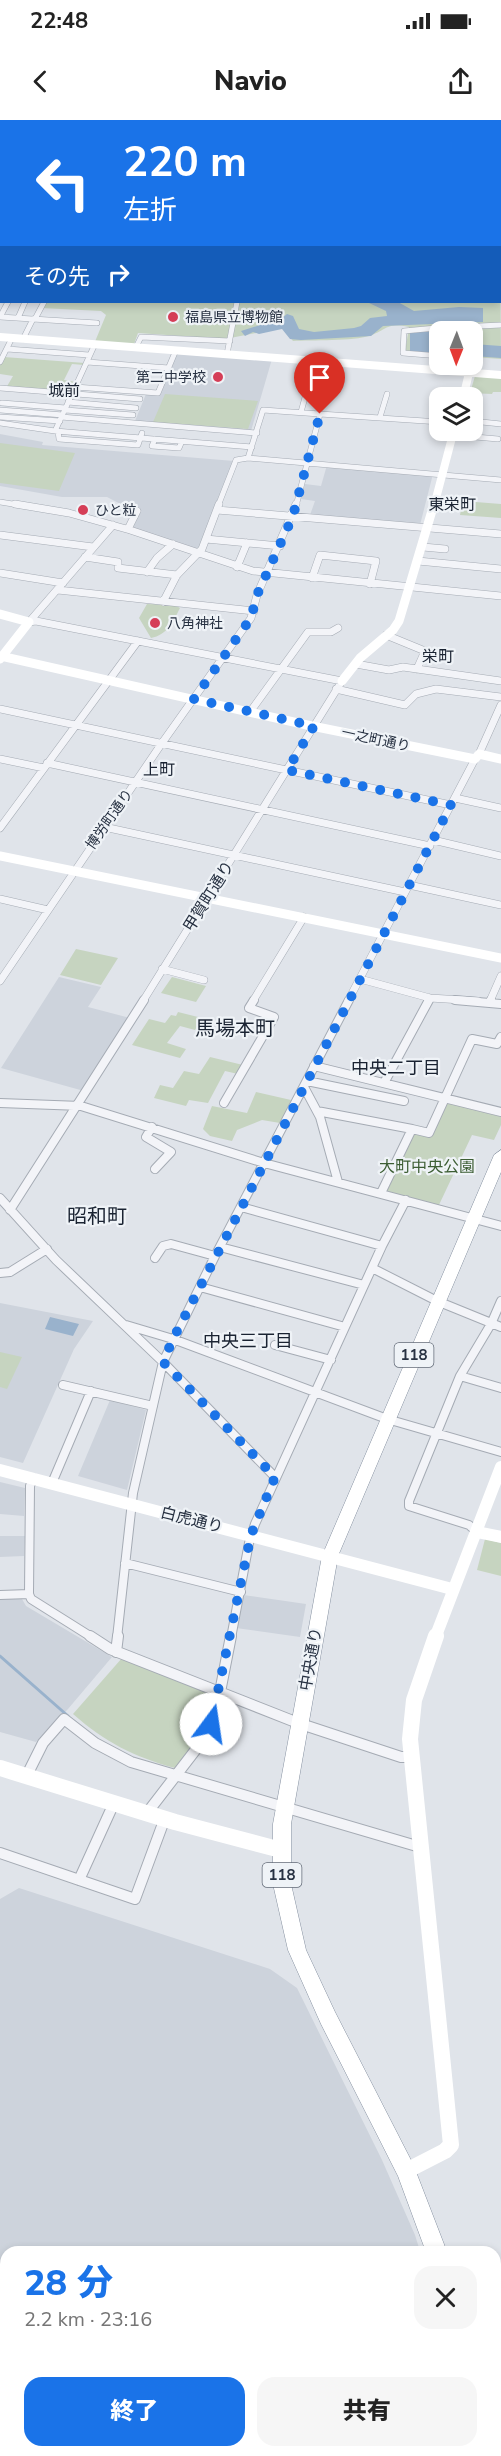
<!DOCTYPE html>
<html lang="ja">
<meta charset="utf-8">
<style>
body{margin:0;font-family:"Nunito Sans","Noto Sans JP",sans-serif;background:#f6f6f6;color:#222;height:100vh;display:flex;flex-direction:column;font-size:22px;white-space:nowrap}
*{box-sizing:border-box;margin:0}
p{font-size:20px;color:#767676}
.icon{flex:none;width:33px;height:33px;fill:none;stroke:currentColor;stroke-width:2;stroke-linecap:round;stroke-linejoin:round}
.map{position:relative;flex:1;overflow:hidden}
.sheet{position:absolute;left:0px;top:2126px;width:501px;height:212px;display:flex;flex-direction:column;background:#fff;border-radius:18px 18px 0 0;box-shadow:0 3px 9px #0003}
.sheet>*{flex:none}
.top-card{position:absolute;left:0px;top:0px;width:501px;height:183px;box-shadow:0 3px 9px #0003;background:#1a73e8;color:#fff;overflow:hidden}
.needle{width:39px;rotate:181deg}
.buttons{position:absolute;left:429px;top:201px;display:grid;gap:12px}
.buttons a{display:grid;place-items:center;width:54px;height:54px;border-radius:12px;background:#fff;box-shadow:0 3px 9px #0003;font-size:30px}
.pin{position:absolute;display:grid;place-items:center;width:51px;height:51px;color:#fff;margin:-62px -26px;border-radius:50% 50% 50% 0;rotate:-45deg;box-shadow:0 0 6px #0007}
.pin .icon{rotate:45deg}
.me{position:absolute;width:66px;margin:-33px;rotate:14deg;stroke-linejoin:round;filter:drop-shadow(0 0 4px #0008)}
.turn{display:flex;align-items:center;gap:21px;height:126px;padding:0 24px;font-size:27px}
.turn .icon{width:78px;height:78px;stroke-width:2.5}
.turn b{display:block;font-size:42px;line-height:51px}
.then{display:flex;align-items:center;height:57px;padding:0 24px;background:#0003;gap:12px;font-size:22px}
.round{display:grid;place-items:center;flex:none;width:63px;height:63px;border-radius:18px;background:#f6f6f6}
.summary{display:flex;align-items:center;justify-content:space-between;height:102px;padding:0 24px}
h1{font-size:36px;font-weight:800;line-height:45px;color:#1a73e8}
.button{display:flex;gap:12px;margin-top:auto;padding:12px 24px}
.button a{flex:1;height:69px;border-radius:18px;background:#1a73e8;color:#fff;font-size:24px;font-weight:800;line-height:69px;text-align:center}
.button a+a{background:#f6f6f6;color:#222}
.status{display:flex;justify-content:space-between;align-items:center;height:42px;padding:0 30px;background:#fff;direction:ltr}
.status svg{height:16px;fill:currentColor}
header{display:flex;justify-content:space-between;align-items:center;height:78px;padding:0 24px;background:#fff;font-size:27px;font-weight:800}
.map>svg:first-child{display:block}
.built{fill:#cdd3dc}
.green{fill:#c6d4c0}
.water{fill:#99b2cc}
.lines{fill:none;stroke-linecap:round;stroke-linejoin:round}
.stream{stroke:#99b2cc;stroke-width:3}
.river{fill:#99b2cc;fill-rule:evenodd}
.street-far3-casing{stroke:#a5abb4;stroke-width:6}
.street-far2-casing{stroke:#a5abb4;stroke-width:8}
.street-far1-casing{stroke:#a5abb4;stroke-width:10}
.street-casing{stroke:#a5abb4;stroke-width:12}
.primary-casing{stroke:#9ea8b6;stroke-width:1}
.highway-casing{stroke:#8691a1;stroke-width:1}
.street-far3{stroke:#f3f4f8;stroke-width:5}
.street-far2{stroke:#f3f4f8;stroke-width:7}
.street-far1{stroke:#f3f4f8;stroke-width:8}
.street{stroke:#f3f4f8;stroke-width:10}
.secondary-far3{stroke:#fff;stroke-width:8}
.secondary-far2{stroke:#fff;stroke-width:9}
.secondary-far1{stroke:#fff;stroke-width:12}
.secondary{stroke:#fff;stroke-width:16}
.primary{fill:#fff;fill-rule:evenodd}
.highway{fill:#fff;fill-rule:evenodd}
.route{stroke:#1a73e8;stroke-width:10;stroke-dasharray:0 18}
.poi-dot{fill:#d53e57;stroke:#eff3f7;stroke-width:2}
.labels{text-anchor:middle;stroke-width:4.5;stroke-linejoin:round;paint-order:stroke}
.far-poi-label{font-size:14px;fill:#273142;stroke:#eff3f7;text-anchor:start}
.far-street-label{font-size:14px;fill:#273142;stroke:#eff3f7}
.shield{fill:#eff3f7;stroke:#636b78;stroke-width:1.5}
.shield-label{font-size:15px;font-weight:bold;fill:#273142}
.far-quarter-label{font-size:16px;fill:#1a2332;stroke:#eff3f7}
.street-label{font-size:16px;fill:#273142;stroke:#eff3f7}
.park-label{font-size:16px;fill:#3d5e34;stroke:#eff3f7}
.neighbourhood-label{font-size:18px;fill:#1a2332;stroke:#eff3f7}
.quarter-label{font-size:20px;fill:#1a2332;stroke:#eff3f7}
</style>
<div class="status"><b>22:48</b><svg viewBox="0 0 49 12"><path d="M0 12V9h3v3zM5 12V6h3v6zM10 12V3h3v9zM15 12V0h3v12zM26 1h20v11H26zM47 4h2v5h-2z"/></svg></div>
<header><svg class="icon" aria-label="back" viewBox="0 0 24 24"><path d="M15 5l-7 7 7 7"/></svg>Navio<svg class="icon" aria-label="share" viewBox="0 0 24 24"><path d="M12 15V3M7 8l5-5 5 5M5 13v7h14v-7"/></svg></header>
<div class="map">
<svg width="501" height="2336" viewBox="0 0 501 2336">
<rect width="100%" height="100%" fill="#e0e4ea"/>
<path class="built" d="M178 232 272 239 251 311 135 301 146 274 160 275Z
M0 314 43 322 42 325 234 341 200 431 126 407 134 391 107 377H62L0 366Z
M327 345 433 354 420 405 310 395 315 381 301 379 305 364 321 366Z
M59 857 101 867 88 887 130 898 84 971 1 948Z
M0 1183 93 1201 74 1229 23 1343 0 1337Z
M110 1280 146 1290 127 1370 78 1356Z
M0 1362 25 1368 24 1396 0 1394Z
M0 1416H25L24 1436 0 1437Z
M243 1475 306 1484 300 1517 236 1508Z
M0 1479H22L26 1486 112 1537 68 1589 36 1622 0 1612Z
M19 1768 270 1849 297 1868 382 2040 415 2115 420 2131 6 2132V2331H225L224 2336H0V1779Z"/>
<path class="green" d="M500 100 501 239 473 237 472 212H440L439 234 405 232 409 207C386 202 387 210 369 216 355 221 310 220 293 221L282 208 225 219 138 213 133 227 94 224 106 195 101 191 41 188 44 182H500Z
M4 237 85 243 84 245 72 244 64 260 76 262 71 272 6 268 13 256 0 254V244Z
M475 256 501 258V272H493L492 274 470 273Z
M165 274 258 281 248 309 153 302Z
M0 323 75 333 59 371 0 363Z
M463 381 501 384V398L460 395Z
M147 484 175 485 180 488C173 502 167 515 151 518L139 498Z
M76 829 118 838 101 865 60 855Z
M172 857 206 866 196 882 161 873Z
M178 892 202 898 195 910 180 906 167 923 186 929 180 938 132 925 149 899 165 903 171 895 176 896Z
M210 937 243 945 238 954 225 951 208 983 189 980 186 986 154 978 160 965 173 968 184 951 199 954Z
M256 972 291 980 280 1003 262 1000 237 1010 232 1021 210 1016 203 1009 212 986 247 993Z
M446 982 501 993V1005L494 1020 472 1015 438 1087 383 1072 412 1011 430 1014Z
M0 1232 22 1237 7 1269 0 1267Z
M485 1419 501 1423V1456L477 1450Z
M122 1538 215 1575 203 1614 175 1648C134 1637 105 1622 73 1594Z"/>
<path class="water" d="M367 182H398L414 191 459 187 483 188V202L383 206 371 216 301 220 290 219 282 209 259 214 253 212 245 216 241 211 282 198 287 194 293 196 299 209 314 212 354 208 361 206 370 198 387 196 386 191Z
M410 210H437L436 221 439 222V234L410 231Z
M473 224 501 226V238L473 236Z
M50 1197 79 1204 73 1216 45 1209Z"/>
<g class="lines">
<path class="stream" d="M0 1536 68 1596"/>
<path class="river" d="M500 29H501V33H500Z
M0 54H2L0 60Z"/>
<defs>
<path id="street-far3" d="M126 0 143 1
M229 0 248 2
M341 0 361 2
M439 0 457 1
M476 0 501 1
M84 2 89 0
M8 182 0 197 97 203
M18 198 25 182
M35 199 44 182
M462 212 480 206 501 205
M23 219 33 199
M136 227 141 217 230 221
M7 229 89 235
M227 234 237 182
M440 236 403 233 404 211 447 207 457 212
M0 242 12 218
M87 242 169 248
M75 267 158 273 176 230
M0 268 140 279
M68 282 136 288
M2 283 66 288
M0 290 63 295
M65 290 133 295
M301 292 315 241
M0 297 60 301
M61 297 257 313
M380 297 387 274
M472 301 501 304
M0 303 55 311 252 327
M55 311 95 224
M58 311 59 319 138 325 142 313
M453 315 498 319
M155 319 152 326 179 328 182 321
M248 338 263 290 320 294
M0 382 25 386
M218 386 236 340 248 338 501 360
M296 386 320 294 440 302"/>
<path id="street-far2" d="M15 384 69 393 130 410 253 451 501 476
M217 390 501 414
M113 405 29 502 36 501 342 561 143 881
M128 409 137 391
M0 415 93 427
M206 419 280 426
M423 427 445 429
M85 437 118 442V448L177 455
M418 441 501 449
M237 447 247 423
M147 452 157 438 173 424
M0 453 63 463
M312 458 320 435 376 441 370 464
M58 470 254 491
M163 482 177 455 202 429 219 384
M386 515 425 531 417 549
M356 544 389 550 403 547 501 561
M336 569 405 585 416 574 436 569 501 577
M0 589 451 685
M250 592 308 512H331L338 508
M479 634 501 585
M0 639 44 648
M47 643 430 726
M455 678 501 688
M104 707 405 772
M0 708 138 521
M433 720 501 736
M409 765 501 785
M0 779 48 790
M162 849 204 860
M360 859 430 878 478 881
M0 861 162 623 251 498 257 475 296 384
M253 881 304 797
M348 881 475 639
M428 881 430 878
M490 881 501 856"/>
<path id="street-far1" d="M455 880 501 884
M490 882 491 880
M314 946 501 992
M307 961 404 981
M384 963 429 880
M304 967 320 997 338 1062
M0 983 81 986 264 1043 501 1106
M224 983 274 897 249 888 254 880
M317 991 412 1009
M152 1007 146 1017 171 1032 155 1049
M381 1073 412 1009 429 1013 472 919 497 924 501 917
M0 1078 56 1140 163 1242 133 1373 117 1518
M241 1087 382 1126
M10 1090 144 880
M220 1127 364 1165
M155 1138 163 1126 171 1124 215 1136
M372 1148 437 1181 501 1207
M0 1153 10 1152 47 1129
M200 1167 345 1207
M126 1205 173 1219 387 1299 501 1332
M275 1225 331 1240
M460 1256 501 1268
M63 1265 153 1286
M275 1357 163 1242 215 1136 349 880
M33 1358 30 1366 29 1474 31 1479 93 1518
M52 1363 91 1271
M477 1412 469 1405 409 1386V1381L460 1256 491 1204 501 1181
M125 1443 241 1472
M0 1475 29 1474
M231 1518 249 1423 255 1404 382 1126 406 1080"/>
<path id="street" d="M90 1516 110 1529 298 1603 401 1637H412
M116 1532 118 1516
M27 1655 43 1623 64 1599 95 1623 131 1642 420 1727
M147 1693 207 1615 220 1572 231 1516
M0 1733 135 1779 165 1698
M79 1760 114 1683"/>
<path id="primary" d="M0 0H7L0 4Z"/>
<path id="highway" d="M501 1030V1052L338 1436 291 1704V1764L306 1830 335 1892 413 2044 447 2132H426L398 2056 321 1904 288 1830 273 1764V1704L322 1436 494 1035Z
M459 2331H481L482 2336H460Z"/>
</defs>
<use href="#street-far3" class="street-far3-casing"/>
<use href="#street-far2" class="street-far2-casing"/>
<use href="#street-far1" class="street-far1-casing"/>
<use href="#street" class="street-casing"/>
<use href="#primary" class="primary-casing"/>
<use href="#highway" class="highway-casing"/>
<use href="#street-far3" class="street-far3"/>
<use href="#street-far2" class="street-far2"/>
<use href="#street-far1" class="street-far1"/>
<use href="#street" class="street"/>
<path class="secondary-far3" d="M0 217 501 255
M463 278 469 253
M434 386 454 310"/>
<path class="secondary-far2" d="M0 494 29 502 0 539
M0 536 307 605 475 639 479 634 501 639
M342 561 360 538 393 510 399 501 434 384
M0 736 501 838"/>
<path class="secondary-far1" d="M0 1350 452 1469
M477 1412 501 1417
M435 1518 501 1347"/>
<path class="secondary" d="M0 1648 175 1702 281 1730
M406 2051 445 2031 451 2025 410 1619 414 1580 436 1516"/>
<use href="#primary" class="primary"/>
<use href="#highway" class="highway"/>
</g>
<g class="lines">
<path class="route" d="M211 1604 251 1415 275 1357 163 1242 173 1219 451 685 287 650 314 606 194 579 251 498 257 475 293 396 320 294"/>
</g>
<g class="poi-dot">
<circle cx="173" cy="197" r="6"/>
<circle cx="218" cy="257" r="6"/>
<circle cx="83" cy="390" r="6"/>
<circle cx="155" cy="503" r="6"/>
</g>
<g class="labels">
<g class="far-poi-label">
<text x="185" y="202">福島県立博物館</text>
<text x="206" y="262" text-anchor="end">第二中学校</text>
<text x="95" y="395">ひと粒</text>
<text x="167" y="508">八角神社</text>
</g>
<g class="far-street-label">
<text transform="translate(376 619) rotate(12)" y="5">一之町通り</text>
<text transform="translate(109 699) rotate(-55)" y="5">博労町通り</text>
</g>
<g class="shield">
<rect x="394.5" y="1223" width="39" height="24" rx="4.5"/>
<rect x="262.5" y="1743" width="39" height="24" rx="4.5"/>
</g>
<g class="shield-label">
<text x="414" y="1240">118</text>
<text x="282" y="1760">118</text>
</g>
<g class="far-quarter-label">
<text x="64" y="276">城前</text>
<text x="452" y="390">東栄町</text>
<text x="438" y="542">栄町</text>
<text x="159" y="655">上町</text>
</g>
<g class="street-label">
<text transform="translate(208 776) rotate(-58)" y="6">甲賀町通り</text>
<text transform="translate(192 1399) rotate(14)" y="6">白虎通り</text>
<text transform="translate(310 1539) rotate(-80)" y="6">中央通り</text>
</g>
<g class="park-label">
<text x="427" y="1052">大町中央公園</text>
</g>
<g class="neighbourhood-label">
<text x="396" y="954">中央二丁目</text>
<text x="248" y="1227">中央三丁目</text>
</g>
<g class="quarter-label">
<text x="235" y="915">馬場本町</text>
<text x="97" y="1103">昭和町</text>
</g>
</g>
</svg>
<div class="buttons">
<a><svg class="needle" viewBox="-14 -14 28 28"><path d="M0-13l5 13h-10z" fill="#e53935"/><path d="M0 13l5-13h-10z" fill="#767676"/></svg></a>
<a><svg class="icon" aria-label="layers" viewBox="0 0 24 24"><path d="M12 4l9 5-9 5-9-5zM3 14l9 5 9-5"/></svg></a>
</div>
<div class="pin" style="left:320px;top:294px;background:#d93025"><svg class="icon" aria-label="arrive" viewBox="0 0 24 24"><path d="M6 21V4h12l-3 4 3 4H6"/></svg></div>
<svg class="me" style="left:211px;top:1604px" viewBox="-20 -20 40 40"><circle r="19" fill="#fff"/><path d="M0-13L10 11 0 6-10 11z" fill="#1a73e8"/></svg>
<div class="top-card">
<div class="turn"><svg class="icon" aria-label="left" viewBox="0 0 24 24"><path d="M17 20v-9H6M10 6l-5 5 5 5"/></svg><div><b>220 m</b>左折</div></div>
<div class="then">その先<svg class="icon" aria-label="right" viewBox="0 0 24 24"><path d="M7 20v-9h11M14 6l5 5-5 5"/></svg></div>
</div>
<section class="sheet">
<div class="summary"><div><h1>28 分</h1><p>2.2 km · 23:16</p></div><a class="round"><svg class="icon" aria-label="close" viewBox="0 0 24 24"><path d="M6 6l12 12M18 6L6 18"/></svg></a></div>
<div class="button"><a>終了</a><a>共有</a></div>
</section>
</div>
